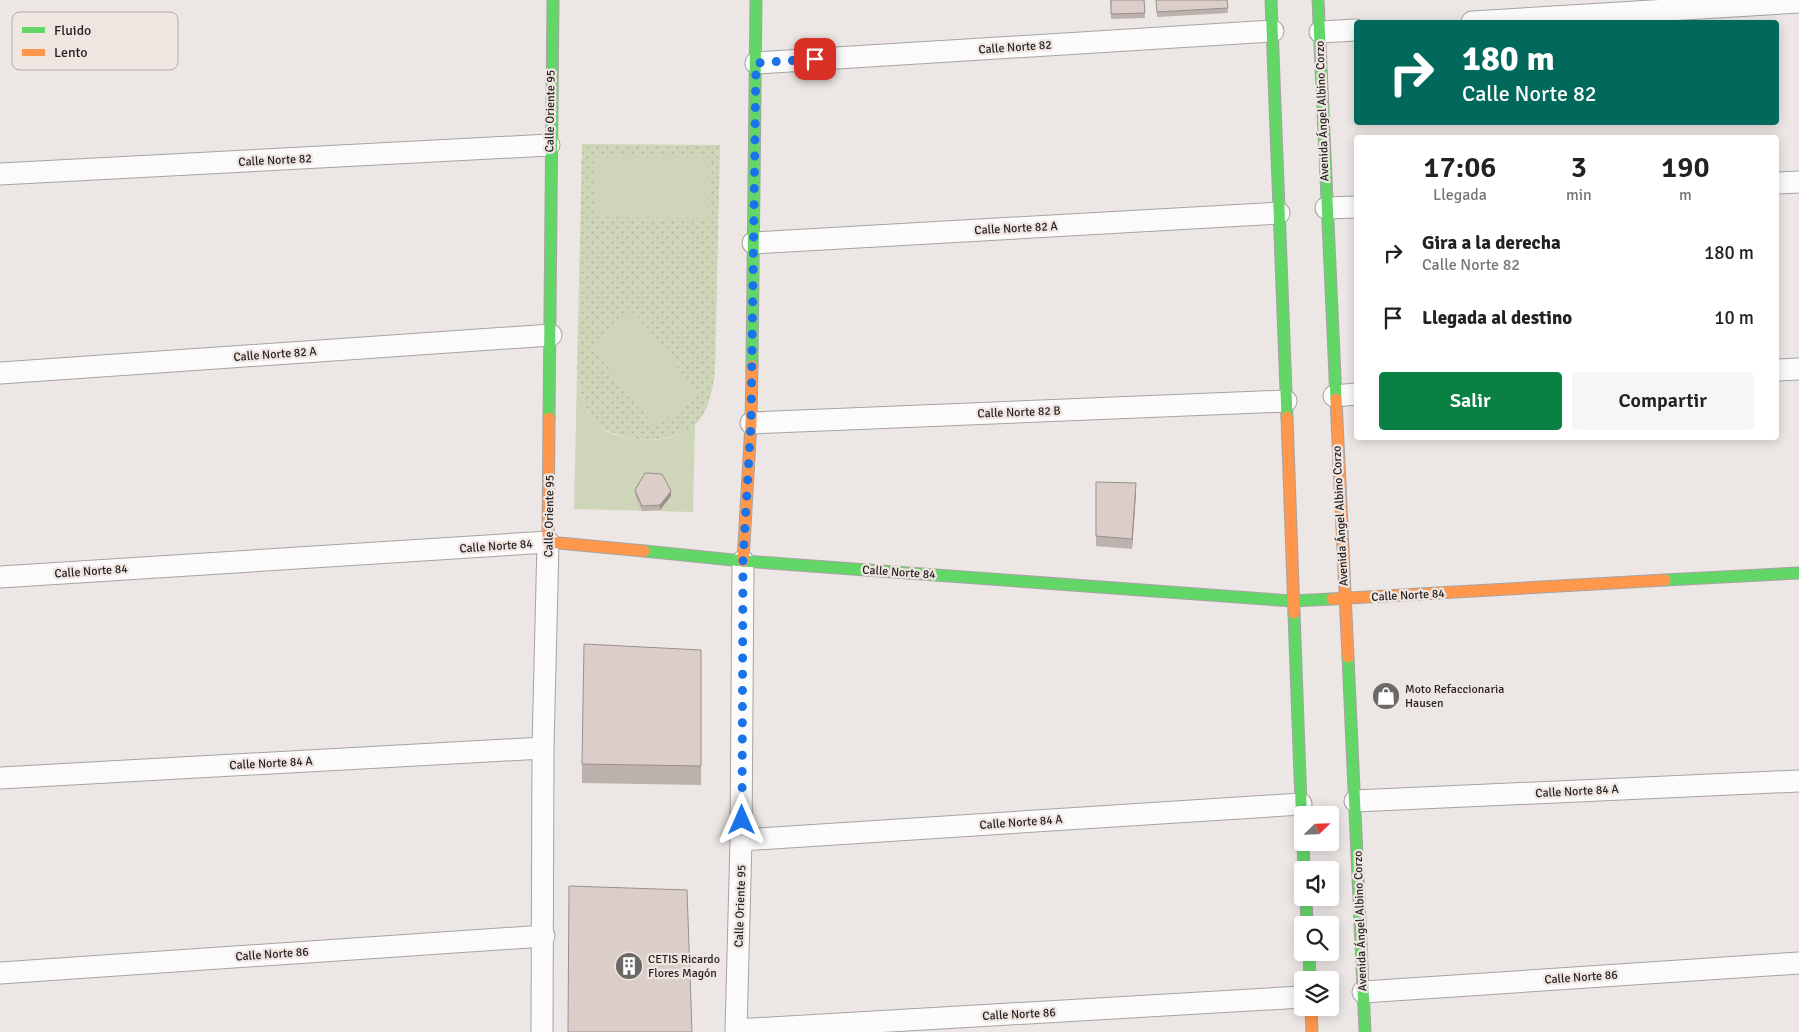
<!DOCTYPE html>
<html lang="es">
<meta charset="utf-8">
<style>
body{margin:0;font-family:Signika,sans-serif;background:#f6f6f6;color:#222;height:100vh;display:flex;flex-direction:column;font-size:19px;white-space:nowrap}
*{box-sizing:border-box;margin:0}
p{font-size:16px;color:#767676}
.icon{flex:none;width:28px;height:28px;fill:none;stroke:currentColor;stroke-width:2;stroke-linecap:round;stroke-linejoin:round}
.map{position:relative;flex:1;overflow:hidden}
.panel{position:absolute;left:1354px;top:135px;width:425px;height:305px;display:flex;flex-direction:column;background:#fff;border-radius:5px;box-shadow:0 2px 12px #0003}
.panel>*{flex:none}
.banner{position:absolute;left:1354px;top:20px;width:425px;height:105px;border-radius:5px;box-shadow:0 2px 12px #0003;background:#00695c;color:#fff;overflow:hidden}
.needle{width:32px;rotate:67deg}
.controls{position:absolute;left:1294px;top:806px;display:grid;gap:10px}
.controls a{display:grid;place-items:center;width:45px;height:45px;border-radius:5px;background:#fff;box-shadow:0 2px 12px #0003;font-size:25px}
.pin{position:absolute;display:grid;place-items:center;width:42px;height:42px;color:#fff;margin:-21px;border-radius:10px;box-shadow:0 2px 8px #0006}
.me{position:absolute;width:55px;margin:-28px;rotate:0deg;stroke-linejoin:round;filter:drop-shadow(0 0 4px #0008)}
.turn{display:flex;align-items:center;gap:18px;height:105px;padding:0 25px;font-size:22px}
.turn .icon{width:65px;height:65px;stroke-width:2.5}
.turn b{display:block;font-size:35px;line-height:42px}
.eta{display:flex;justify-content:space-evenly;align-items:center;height:85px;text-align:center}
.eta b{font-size:30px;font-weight:600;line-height:35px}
.action{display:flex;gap:10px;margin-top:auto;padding:10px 25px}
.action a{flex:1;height:58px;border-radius:5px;background:#0b8043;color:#fff;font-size:20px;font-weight:600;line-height:58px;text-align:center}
.action a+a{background:#f6f6f6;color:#222}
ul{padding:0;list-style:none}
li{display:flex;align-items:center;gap:15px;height:65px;padding:0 25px}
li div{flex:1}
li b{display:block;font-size:19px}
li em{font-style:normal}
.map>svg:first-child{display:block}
.park{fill:url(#park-dots)}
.pitch{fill:#ced5b8}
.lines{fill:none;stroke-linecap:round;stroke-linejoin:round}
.street-casing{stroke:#a7a3a2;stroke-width:23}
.fast-casing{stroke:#a7a3a2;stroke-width:13}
.slow-casing{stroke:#a7a3a2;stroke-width:13}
.street{stroke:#fcfbfb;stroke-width:21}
.fast{stroke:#63d668;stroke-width:11}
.slow{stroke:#ff974d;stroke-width:11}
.wall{fill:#bcb1ad}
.shaded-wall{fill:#99908d}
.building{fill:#dbcec9;stroke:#99908d}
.route{stroke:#1a73e8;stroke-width:9;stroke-dasharray:0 16.2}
.labels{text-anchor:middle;stroke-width:4.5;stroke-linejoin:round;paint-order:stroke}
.street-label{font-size:12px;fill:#272322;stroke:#efe6e2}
.poi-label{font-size:12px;fill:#272322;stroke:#efe6e2;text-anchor:start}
.key{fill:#efe6e2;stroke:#b3aca8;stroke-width:1}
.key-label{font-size:14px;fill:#272322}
</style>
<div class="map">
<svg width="1799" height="1032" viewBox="0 0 1799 1032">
<defs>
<pattern id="park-dots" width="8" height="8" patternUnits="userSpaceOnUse" patternTransform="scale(1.25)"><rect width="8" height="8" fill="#ced5b8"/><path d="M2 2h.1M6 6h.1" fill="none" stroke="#b1b79e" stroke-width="1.8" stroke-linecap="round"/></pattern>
</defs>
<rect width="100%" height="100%" fill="#ece7e5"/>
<path class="park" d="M582 144 720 145 715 373C712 390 709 413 694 425 671 443 636 443 610 432 606 430 600 429 597 425 585 411 580 394 577 376Z"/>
<path class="pitch" d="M593 157H708V218L594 217Z
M634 312 698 394 655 427 591 346Z
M577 376C580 394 585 412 597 425 610 439 654 443 671 437 679 434 687 429 695 425L693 512 574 509Z"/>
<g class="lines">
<defs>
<path id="street" d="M1472 22 1799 2
M1320 32 1356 30
M756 63 1273 31
M0 174 549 145
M1776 183 1799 182
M1326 208 1356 207
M753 243 1279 213
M1776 370 1799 369
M0 373 551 335
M1334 396 1356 394
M751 423 1286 401
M0 577 548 542 543 748 542 1032
M0 778 543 748
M1355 801 1799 781
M741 840 1301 804
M0 973 544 936
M1363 992 1799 963
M736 1030 1302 997
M736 1032 741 840 743 561"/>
<path id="fast" d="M1271 0 1287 417
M1318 0 1336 399
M752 366 756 0
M549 418 553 0
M644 551 743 561 1292 601 1332 599
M1665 580 1799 573
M1294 613 1302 831
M1348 657 1365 1032
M1303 842 1304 870
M1306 898 1307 925
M1309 952 1310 980"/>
<path id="slow" d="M1336 399 1348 657
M1287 417 1294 613
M549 418 548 542 644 551
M743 561 751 423 752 366
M1332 599 1665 580
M1311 1008 1312 1032"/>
</defs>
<use href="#street" class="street-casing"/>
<use href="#fast" class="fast-casing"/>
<use href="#slow" class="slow-casing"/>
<use href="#street" class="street"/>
<use href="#fast" class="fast"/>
<use href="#slow" class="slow"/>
</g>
<path class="wall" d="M1110 0H1144L1145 18 1111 19Z
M1156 0H1227L1228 13 1157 17Z
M1096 482 1136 493 1132 549 1096 546Z
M635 490 671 496 660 510 642 511 635 495Z
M701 650V785L582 783V764Z"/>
<path class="shaded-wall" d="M1136 483V493L1132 549V539Z
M671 491V496L660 510V505Z"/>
<path class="building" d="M1111 0H1144L1145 13 1111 14Z
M1156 0H1227L1228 8 1157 12Z
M645 473 662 474 671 491 660 505 642 506 635 490Z
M1096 482 1136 483 1132 539 1096 536Z
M584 644 701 650V766L582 764Z
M569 886 687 890 692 1032H568Z"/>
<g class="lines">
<path class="route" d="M742 820 743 560 751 423 756 63 815 59"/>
</g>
<defs>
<symbol id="shop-disc" viewBox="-11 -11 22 22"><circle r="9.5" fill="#6c6866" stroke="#efe6e2"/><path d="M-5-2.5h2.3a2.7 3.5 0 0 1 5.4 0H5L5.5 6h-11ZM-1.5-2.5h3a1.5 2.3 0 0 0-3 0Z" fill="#fff"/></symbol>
<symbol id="building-disc" viewBox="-11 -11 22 22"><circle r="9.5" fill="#6c6866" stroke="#efe6e2"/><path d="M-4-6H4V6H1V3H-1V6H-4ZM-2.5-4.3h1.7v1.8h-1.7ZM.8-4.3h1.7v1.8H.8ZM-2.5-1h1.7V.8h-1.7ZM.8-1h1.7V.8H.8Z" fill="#fff"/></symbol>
</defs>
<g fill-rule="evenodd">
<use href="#shop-disc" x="1370" y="680" width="32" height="32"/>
<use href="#building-disc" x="613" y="950" width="32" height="32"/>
</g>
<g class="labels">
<g class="street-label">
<text transform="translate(1015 47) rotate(-4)" y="4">Calle Norte 82</text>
<text transform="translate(550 111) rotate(-89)" y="4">Calle Oriente 95</text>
<text transform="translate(1322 111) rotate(-92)" y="4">Avenida Ángel Albino Corzo</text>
<text transform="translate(275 160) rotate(-3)" y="4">Calle Norte 82</text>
<text transform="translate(1016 228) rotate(-3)" y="4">Calle Norte 82 A</text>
<text transform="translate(275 354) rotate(-4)" y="4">Calle Norte 82 A</text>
<text transform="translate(1019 412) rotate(-2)" y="4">Calle Norte 82 B</text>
<text transform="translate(549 516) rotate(-89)" y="4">Calle Oriente 95</text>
<text transform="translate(1340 516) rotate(-93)" y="4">Avenida Ángel Albino Corzo</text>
<text transform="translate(496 546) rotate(-4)" y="4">Calle Norte 84</text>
<text transform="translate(91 571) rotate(-4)" y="4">Calle Norte 84</text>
<text transform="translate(899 572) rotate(4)" y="4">Calle Norte 84</text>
<text transform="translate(1408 595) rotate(-3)" y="4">Calle Norte 84</text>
<text transform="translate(271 763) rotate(-3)" y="4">Calle Norte 84 A</text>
<text transform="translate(1577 791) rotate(-3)" y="4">Calle Norte 84 A</text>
<text transform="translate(1021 822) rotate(-4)" y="4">Calle Norte 84 A</text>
<text transform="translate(740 906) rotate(-88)" y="4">Calle Oriente 95</text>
<text transform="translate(1360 921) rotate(-92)" y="4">Avenida Ángel Albino Corzo</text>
<text transform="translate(272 954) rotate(-4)" y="4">Calle Norte 86</text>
<text transform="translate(1581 977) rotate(-4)" y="4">Calle Norte 86</text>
<text transform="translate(1019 1014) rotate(-3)" y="4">Calle Norte 86</text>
</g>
<g class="poi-label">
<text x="1405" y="693">Moto Refaccionaria<tspan x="1405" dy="14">Hausen</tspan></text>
<text x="648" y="963">CETIS Ricardo<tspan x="648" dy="14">Flores Magón</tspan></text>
</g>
</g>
<rect x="12" y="12" width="166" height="58" rx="8" class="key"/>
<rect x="22" y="27" width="23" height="6" fill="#63d668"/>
<rect x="22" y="49" width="23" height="7" fill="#ff974d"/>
<g class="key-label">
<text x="54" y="35">Fluido</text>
<text x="54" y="57">Lento</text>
</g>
</svg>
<div class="controls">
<a><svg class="needle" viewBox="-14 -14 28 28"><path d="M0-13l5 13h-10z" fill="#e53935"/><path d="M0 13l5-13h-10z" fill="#767676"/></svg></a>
<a><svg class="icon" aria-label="sound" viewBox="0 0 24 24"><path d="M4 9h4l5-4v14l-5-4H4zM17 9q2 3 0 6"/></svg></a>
<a><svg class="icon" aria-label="search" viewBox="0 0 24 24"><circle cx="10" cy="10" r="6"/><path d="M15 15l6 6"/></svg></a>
<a><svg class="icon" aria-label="layers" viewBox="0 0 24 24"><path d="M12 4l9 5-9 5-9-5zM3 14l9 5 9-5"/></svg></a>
</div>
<div class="pin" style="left:815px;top:59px;background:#d93025"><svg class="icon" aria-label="arrive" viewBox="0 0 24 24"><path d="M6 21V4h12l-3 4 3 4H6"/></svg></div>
<svg class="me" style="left:742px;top:820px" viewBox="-20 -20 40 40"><path d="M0-17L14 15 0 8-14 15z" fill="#1a73e8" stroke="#fff" stroke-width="4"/></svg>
<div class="banner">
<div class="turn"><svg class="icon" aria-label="right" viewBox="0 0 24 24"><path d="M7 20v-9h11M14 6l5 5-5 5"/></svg><div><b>180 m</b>Calle Norte 82</div></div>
</div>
<section class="panel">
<div class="eta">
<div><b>17:06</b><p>Llegada</p></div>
<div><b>3</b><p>min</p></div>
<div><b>190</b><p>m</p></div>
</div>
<ul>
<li><svg class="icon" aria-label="right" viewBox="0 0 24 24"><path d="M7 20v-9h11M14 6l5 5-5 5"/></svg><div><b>Gira a la derecha</b><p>Calle Norte 82</p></div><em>180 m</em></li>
<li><svg class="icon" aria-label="arrive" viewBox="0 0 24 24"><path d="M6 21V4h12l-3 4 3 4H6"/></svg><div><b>Llegada al destino</b></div><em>10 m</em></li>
</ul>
<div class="action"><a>Salir</a><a>Compartir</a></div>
</section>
</div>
